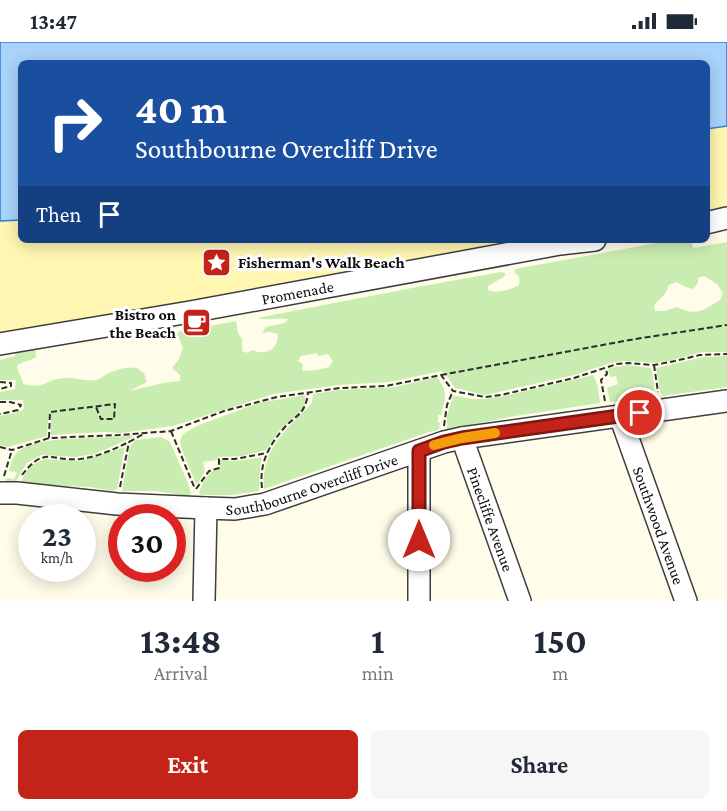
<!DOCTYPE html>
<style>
body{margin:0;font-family:"Crimson Pro",serif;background:#f6f6f7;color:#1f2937;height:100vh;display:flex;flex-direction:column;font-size:22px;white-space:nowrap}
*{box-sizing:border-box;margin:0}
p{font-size:20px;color:#747a83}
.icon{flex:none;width:33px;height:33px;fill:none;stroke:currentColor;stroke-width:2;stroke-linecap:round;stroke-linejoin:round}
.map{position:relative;height:559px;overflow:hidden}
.sheet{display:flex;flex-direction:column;background:#fff;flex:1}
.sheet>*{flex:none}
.hud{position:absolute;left:18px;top:18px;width:692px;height:183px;border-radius:9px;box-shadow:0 3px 15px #0003;background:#1a4fa0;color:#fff;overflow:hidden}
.speed{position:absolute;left:18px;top:462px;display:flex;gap:12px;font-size:30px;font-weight:700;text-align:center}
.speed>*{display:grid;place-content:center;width:78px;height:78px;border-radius:50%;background:#fff;box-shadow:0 3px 15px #0003;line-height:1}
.speed small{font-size:15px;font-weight:400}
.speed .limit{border:9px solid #d22;background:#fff;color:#111}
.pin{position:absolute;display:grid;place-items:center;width:51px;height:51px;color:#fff;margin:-26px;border:3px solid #fff;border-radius:50%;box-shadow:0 2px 6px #0007}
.me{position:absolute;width:66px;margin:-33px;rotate:0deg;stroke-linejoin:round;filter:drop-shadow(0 0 4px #0008)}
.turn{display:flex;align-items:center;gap:21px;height:126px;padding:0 18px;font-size:27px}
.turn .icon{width:78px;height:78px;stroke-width:2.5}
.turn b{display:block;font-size:42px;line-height:51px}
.then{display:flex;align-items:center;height:57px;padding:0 18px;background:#0003;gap:12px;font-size:22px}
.eta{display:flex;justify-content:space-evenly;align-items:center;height:102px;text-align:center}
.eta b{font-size:36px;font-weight:700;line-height:42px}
.button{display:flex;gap:12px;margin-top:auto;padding:12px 18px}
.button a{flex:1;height:69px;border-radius:9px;background:#c42319;color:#fff;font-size:24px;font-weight:700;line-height:69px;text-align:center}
.button a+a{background:#f6f6f7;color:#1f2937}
.status{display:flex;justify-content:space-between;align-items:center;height:42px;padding:0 30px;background:#fff;direction:ltr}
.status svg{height:16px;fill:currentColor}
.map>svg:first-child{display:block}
.green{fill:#c9ecb0;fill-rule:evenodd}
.sand{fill:#fff6b1}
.water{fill:#a9d3fb;stroke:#2a80d7;stroke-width:1.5}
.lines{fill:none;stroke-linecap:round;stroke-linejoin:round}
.minor-casing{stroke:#3e3e3e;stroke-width:24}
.path{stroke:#2d2d2d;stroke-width:2;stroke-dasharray:6 3;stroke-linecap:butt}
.minor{stroke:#fff;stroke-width:21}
.route-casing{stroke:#7f1710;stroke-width:15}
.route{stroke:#c42319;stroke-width:10}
.slow{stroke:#f59e0b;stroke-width:10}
.labels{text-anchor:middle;stroke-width:6;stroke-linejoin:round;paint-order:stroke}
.poi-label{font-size:16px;font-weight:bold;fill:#0b0b0b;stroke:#fff;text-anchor:start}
.street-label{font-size:16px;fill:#0b0b0b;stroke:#fff}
</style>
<div class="status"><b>13:47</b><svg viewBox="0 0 49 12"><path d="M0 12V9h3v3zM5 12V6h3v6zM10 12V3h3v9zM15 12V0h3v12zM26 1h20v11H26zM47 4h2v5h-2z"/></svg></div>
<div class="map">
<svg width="727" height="559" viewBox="0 0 727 559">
<rect width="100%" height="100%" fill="#fffde9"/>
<path class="green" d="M673 198H691L693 206 727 200V310H702L673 318 656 321 624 319 611 321 574 333 485 353 455 346 449 337 442 329 389 340 338 343 273 352 173 384 121 391 105 390 51 393V378H48L47 394 8 405 0 403V374L21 369 24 366 23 358H0V350L15 347 16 338H0V318L15 314V309L33 306 35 307 36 315C30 319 23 319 17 324 18 331 22 335 23 342 43 348 47 337 64 336 75 335 86 340 96 338 101 337 104 333 109 331 116 328 128 324 136 326 139 327 142 330 144 331L147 340 129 349 163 341 180 339V333L172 326 179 317 183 305 176 290 236 279 238 291 242 297V309L248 311 252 308C266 314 278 308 278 292L269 290 262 291 266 285 285 281 288 277C277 275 268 279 257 276L412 246 501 230 505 231V234L488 244V248C498 252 510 248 519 243 520 237 520 233 514 231L515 227ZM704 234 717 242 723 251 720 258C702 268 698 275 677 265L665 269H655L654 263 665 252 669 243 676 240 686 245 693 247 698 241V236ZM316 311 319 314 328 312 333 319 329 325 317 328 302 329 303 322 298 319 301 314Z
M727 314V345L663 354 660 350 656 326 704 315Z
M628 323 651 326 654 341V355L610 360 607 346 618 342 616 334 610 335 608 328 609 326Z
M593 333 598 344 600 361 509 375 447 388V374L453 354H458L472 357H483L505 354Z
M437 335C448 350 446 355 441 373H438V380L440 381 439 388 429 390 264 447C264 441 263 434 265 428 269 400 294 380 312 361L313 352 339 348 395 345Z
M305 353V363L301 369 279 389 266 408 243 414 218 415 217 418 203 420 205 429 198 441 196 442 181 405 180 399 183 392 197 384 258 361Z
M133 393 132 396 94 412 76 415 41 413 27 421 14 442H7L5 437 9 436 14 437 17 430 9 429C11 422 13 412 20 408 45 392 102 398 133 393Z
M161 395 170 400 188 441 191 452 187 454 156 449H122L130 404 136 398Z
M125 405 117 447 112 449 90 445 22 442 23 435 30 424 45 417 81 419Z
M262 415 260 427 259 449 232 453H201L199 451C204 438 206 431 220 425V418L236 419Z"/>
<path class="sand" d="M727 70V165L707 169V75Z
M21 161V198H547L188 267 74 278 0 294V162Z"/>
<path class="water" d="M0 0H727V84L707 87 706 21H21V178L0 179Z"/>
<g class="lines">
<defs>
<g id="minor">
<path d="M706 181 727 176"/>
<path id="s1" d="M0 302 190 270 560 202 595 198"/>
<path id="s2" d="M620 374 686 559"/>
<path id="s3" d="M462 396 520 559"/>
<path d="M419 409V559"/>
<path id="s4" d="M0 451H17L117 462 206 466 235 467 265 462 444 400 462 396 727 359"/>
<path d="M204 559 206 466"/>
</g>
</defs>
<use href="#minor" class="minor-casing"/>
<path class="path" d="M654 323 658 350
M441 333 635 297 727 283
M0 340 11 341V344L0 347
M605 359 601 338 607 332 606 326
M0 360H10L21 363 18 368 0 372
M444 384 447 363 453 349
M171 389 195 447
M49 396 50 370 115 362 114 377H101L96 365
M0 405 12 408 49 396 119 393 171 389 224 369 277 355 340 346 386 344 441 333 453 349 485 355 501 353 574 336 617 322 628 321 654 323 675 319 700 313 727 312
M22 433C45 403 51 420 80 417 103 414 126 402 145 391
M4 434 12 408
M120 445 129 400
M262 446C259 421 269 403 285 385 298 372 306 371 308 350
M196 447 209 429 219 426V417H235L267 411"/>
<use href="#minor" class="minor"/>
</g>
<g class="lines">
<defs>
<path id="route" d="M419 498V409L444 400 462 396 640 371"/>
</defs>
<use href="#route" class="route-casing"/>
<use href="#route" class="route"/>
<path class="slow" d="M434 403 462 396 495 391"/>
</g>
<defs>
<symbol id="sight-square" viewBox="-11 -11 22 22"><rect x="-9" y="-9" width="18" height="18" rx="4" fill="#c42319" stroke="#fff"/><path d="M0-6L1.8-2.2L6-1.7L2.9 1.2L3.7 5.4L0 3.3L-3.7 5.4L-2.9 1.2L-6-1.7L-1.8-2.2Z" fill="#fff"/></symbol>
<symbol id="cafe-square" viewBox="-11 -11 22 22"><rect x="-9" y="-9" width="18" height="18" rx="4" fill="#c42319" stroke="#fff"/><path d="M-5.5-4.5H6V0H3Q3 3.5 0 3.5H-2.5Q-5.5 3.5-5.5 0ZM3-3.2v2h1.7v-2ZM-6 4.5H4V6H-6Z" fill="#fff"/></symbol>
</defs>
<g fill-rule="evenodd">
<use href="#sight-square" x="200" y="204" width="33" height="33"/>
<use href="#cafe-square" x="180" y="264" width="33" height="33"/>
</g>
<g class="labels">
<g class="poi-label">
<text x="238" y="226">Fisherman's Walk Beach</text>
<text x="176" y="278" text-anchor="end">Bistro on<tspan x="176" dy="18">the Beach</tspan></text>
</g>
<g class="street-label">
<text dy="6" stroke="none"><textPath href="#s1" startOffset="302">Promenade</textPath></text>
<text dy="6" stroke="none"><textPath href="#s4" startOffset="316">Southbourne Overcliff Drive</textPath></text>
<text dy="6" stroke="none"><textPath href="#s3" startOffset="86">Pinecliffe Avenue</textPath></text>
<text dy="6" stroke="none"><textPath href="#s2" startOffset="116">Southwood Avenue</textPath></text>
</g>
</g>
</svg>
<div class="speed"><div>23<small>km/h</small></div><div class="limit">30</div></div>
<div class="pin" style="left:640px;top:371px;background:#d93025"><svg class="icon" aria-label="arrive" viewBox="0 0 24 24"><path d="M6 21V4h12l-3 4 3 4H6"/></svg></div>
<svg class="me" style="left:419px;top:498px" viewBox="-20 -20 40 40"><circle r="19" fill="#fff"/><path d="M0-13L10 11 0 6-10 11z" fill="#c42319"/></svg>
<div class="hud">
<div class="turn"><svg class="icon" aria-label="right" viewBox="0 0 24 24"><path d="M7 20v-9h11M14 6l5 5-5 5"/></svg><div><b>40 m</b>Southbourne Overcliff Drive</div></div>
<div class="then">Then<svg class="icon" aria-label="arrive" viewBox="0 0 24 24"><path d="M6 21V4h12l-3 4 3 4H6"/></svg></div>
</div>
</div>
<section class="sheet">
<div class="eta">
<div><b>13:48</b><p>Arrival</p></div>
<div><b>1</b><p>min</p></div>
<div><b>150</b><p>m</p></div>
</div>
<div class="button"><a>Exit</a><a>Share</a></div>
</section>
